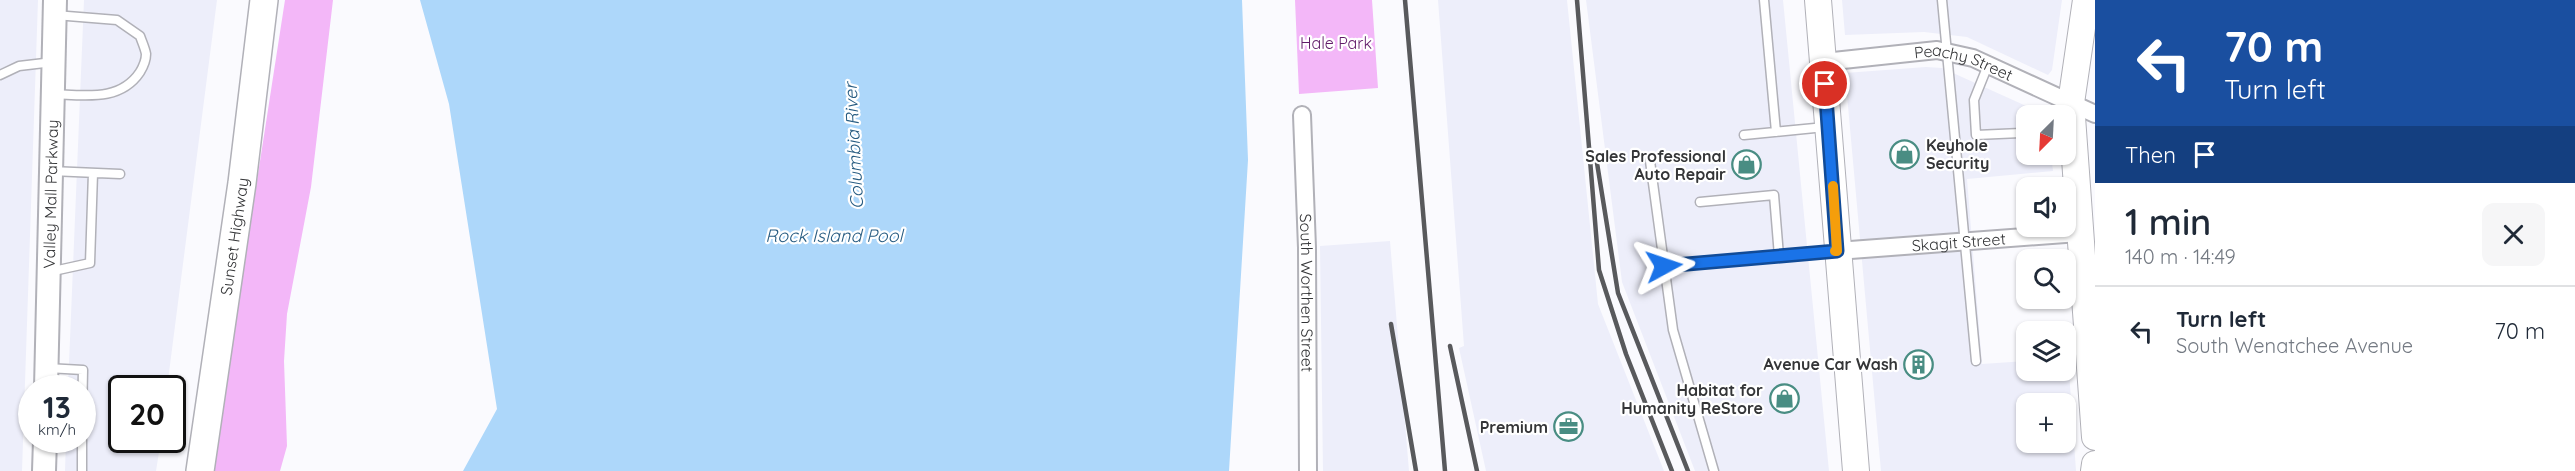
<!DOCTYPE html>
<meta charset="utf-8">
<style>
body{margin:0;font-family:Quicksand,sans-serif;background:#f6f6f7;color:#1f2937;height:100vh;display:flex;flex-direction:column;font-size:22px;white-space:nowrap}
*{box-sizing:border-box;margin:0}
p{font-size:20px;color:#747a83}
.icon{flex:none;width:33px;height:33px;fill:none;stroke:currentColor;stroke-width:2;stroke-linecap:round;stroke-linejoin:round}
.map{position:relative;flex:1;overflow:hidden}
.side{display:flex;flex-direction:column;background:#fff;width:480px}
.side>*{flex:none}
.top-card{background:#1a4fa0;color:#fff;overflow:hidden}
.needle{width:39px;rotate:204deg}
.controls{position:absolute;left:2016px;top:105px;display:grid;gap:12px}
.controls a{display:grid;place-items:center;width:60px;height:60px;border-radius:12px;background:#fff;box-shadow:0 2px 4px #0004;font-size:30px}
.speed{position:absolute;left:18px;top:375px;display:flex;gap:12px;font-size:30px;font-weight:700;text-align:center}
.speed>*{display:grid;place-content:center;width:78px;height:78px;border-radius:50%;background:#fff;box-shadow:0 2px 4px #0004;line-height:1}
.speed small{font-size:15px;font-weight:400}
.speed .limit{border:3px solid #111;border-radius:9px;background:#fff;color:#111}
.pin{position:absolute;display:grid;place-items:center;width:51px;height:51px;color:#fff;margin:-26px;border:3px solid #fff;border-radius:50%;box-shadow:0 2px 6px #0007}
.me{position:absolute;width:66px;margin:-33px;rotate:85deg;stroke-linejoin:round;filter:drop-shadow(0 0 4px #0008)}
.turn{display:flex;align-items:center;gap:21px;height:126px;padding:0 30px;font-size:27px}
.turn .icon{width:78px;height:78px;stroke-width:2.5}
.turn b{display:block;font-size:42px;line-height:51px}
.then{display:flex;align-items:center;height:57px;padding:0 30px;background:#0003;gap:12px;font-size:22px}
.round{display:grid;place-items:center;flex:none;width:63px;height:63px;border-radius:12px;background:#f6f6f7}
.head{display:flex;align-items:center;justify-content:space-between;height:102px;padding:0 30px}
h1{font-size:36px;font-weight:600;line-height:45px}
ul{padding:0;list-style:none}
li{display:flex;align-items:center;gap:18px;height:90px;padding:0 30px;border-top:2px solid #e0e1e3}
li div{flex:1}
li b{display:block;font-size:22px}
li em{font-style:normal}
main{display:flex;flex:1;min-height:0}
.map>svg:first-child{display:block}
.built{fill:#edeefa;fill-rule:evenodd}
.green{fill:#f3b7f8}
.water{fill:#add7fa}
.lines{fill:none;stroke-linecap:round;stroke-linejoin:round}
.service-casing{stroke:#b1b1b8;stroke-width:11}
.minor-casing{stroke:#b1b1b8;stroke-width:20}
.secondary-casing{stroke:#b1b1b8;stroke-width:26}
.primary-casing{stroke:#b1b1b8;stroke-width:28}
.trunk-casing{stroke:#b1b1b8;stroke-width:30}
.service{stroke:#fff;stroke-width:8}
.minor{stroke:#fff;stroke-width:16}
.secondary{stroke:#fff;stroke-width:22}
.primary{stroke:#fff;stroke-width:26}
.trunk{stroke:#fff;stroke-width:27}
.rail{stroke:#58595c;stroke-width:4.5}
.route-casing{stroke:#114b97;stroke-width:15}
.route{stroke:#1a73e8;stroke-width:10}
.slow{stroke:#f59e0b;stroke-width:10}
.labels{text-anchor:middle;stroke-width:4.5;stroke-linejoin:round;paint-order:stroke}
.park-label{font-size:16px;fill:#611c69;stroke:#fff}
.street-label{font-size:16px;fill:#343537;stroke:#fff}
.poi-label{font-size:16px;font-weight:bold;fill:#343537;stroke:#fff;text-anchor:end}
.water-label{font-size:18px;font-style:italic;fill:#265b81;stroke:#fff}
</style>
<main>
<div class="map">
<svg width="2095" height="471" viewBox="0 0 2095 471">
<rect width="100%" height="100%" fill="#fafafe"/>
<path class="built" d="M0 0H38L22 471H0Z
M84 0H217L167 388H122V440H161L156 471H65L66 440H82V388H68Z
M1438 0H1567L1598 304 1664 471H1486L1459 348 1464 346Z
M1586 0H1783L1829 471H1695L1622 282Z
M1842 0H2062L2052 70 2048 75 1967 37 1924 32 1845 35Z
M1926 67 1942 68 2046 115 2026 116V154L2051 155 2053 171 1967 179 1982 364 2026 361V370H2066V357H2068L2076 471H1881L1845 73ZM2026 404H2066V442H2026Z
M1390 241 1409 471H1323L1320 246Z"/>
<path class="green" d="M285 0H333L311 187 287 314 284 361 287 446 280 471H212Z
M1295 0H1372L1378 88 1299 94Z"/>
<path class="water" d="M420 0H1242L1248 160 1229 471H463L497 409 449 104Z"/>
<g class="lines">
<defs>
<path id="service" d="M1764 0 1776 132
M1942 0 1976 361
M1988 65 1974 100 1976 135 2021 133 2025 159 2072 155
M0 75 19 66 53 62
M53 94C85 95 120 102 140 72 143 67 146 60 146 54 145 48 142 42 140 36L117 20 55 15
M1744 135 1825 127
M1650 161 1673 330 1714 471
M51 171 120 174
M1700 202 1774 195 1779 256
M1664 266 1837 251
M49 272 90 263 93 173
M47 368 83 370 82 418
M82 471V440"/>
<g id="minor">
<path id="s1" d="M1824 62 1937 50 1973 58 2095 114"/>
<path id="s2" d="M1302 115 1307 248 1308 471"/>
<path id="s3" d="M1837 251 2079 233"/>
</g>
<g id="secondary">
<path id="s4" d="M46 388 55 0"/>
<path d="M44 471 45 440"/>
</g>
<path id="primary" d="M1818 0 1856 471
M2086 0 2071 103 2095 437
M2094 471 2095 464"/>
<g id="trunk">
<path id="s5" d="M200 471 242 183 264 0"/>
</g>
</defs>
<use href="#service" class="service-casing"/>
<use href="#minor" class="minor-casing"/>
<use href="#secondary" class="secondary-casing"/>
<use href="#primary" class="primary-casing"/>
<use href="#trunk" class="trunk-casing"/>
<use href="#service" class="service"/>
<use href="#minor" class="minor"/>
<use href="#secondary" class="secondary"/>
<use href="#primary" class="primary"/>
<use href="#trunk" class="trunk"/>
<path class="rail" d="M1405 0 1445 471
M1577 0 1599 270 1626 354 1672 471
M1597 163 1618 293 1688 471
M1391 324 1416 471
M1450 346 1477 471"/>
</g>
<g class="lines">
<defs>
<path id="route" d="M1664 266 1837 251 1825 84"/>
</defs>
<use href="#route" class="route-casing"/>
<use href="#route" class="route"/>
<path class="slow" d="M1833 186 1837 251H1835"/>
</g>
<defs>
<symbol id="shop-ring" viewBox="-11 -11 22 22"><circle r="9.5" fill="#fff" stroke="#498d83" stroke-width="1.5"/><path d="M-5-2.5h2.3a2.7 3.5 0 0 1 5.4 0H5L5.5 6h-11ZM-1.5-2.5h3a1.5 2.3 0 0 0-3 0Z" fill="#498d83"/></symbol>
<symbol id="building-ring" viewBox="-11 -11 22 22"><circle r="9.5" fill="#fff" stroke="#498d83" stroke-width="1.5"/><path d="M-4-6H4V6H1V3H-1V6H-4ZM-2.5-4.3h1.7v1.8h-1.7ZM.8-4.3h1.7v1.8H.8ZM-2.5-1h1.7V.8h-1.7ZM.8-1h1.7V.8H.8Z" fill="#498d83"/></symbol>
<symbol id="office-ring" viewBox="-11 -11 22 22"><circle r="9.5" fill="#fff" stroke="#498d83" stroke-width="1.5"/><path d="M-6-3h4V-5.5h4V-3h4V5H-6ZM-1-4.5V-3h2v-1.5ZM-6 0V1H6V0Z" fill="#498d83"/></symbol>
</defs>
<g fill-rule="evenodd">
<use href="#shop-ring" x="1888" y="138" width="33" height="33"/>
<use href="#shop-ring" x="1730" y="148" width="33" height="33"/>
<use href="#building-ring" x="1902" y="348" width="33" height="33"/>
<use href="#shop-ring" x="1768" y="382" width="33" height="33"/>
<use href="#office-ring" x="1552" y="410" width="33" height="33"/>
</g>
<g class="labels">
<g class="park-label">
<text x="1336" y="49">Hale Park</text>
</g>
<g class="street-label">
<text dy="6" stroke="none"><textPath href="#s1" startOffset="142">Peachy Street</textPath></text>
<text dy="6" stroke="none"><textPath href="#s4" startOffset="194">Valley Mall Parkway</textPath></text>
<text dy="6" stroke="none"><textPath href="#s5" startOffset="237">Sunset Highway</textPath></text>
<text dy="6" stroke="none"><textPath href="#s3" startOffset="122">Skagit Street</textPath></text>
<text dy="6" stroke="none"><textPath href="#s2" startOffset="178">South Worthen Street</textPath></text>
</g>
<g class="poi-label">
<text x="1926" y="151" text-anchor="start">Keyhole<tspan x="1926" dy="18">Security</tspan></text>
<text x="1726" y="162">Sales Professional<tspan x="1726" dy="18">Auto Repair</tspan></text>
<text x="1898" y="370">Avenue Car Wash</text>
<text x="1763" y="396">Habitat for<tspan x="1763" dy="18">Humanity ReStore</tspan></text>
<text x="1548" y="433">Premium</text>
</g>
<g class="water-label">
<text transform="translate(854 146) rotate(-93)" y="6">Columbia River</text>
<text x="834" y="242">Rock Island Pool</text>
</g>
</g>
</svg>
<div class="controls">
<a><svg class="needle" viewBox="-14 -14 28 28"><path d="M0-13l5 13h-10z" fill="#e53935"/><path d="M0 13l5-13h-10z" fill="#747a83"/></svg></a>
<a><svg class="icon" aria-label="sound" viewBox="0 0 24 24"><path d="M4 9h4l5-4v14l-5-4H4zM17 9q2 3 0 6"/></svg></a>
<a><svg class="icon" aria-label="search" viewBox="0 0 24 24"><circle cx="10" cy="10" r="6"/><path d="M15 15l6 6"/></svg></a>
<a><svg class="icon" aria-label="layers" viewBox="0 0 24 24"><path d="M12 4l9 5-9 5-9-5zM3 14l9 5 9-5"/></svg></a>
<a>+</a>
</div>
<div class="speed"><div>13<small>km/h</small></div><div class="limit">20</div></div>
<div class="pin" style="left:1825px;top:84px;background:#d93025"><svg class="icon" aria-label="arrive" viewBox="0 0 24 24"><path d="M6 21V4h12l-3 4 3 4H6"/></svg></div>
<svg class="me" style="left:1664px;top:266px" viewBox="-20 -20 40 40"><path d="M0-17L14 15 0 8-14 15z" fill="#1a73e8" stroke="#fff" stroke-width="4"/></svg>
</div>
<section class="side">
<div class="top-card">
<div class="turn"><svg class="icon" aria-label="left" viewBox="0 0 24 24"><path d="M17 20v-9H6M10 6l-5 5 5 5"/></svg><div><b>70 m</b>Turn left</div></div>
<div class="then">Then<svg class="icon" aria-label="arrive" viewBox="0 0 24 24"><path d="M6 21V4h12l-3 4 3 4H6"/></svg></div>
</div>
<div class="head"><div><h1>1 min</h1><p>140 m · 14:49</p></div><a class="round"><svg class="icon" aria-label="close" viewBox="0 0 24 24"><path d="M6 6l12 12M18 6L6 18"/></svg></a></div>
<ul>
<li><svg class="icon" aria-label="left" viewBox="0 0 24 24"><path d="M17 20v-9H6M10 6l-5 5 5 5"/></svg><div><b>Turn left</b><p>South Wenatchee Avenue</p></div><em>70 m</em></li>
</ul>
</section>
</main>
